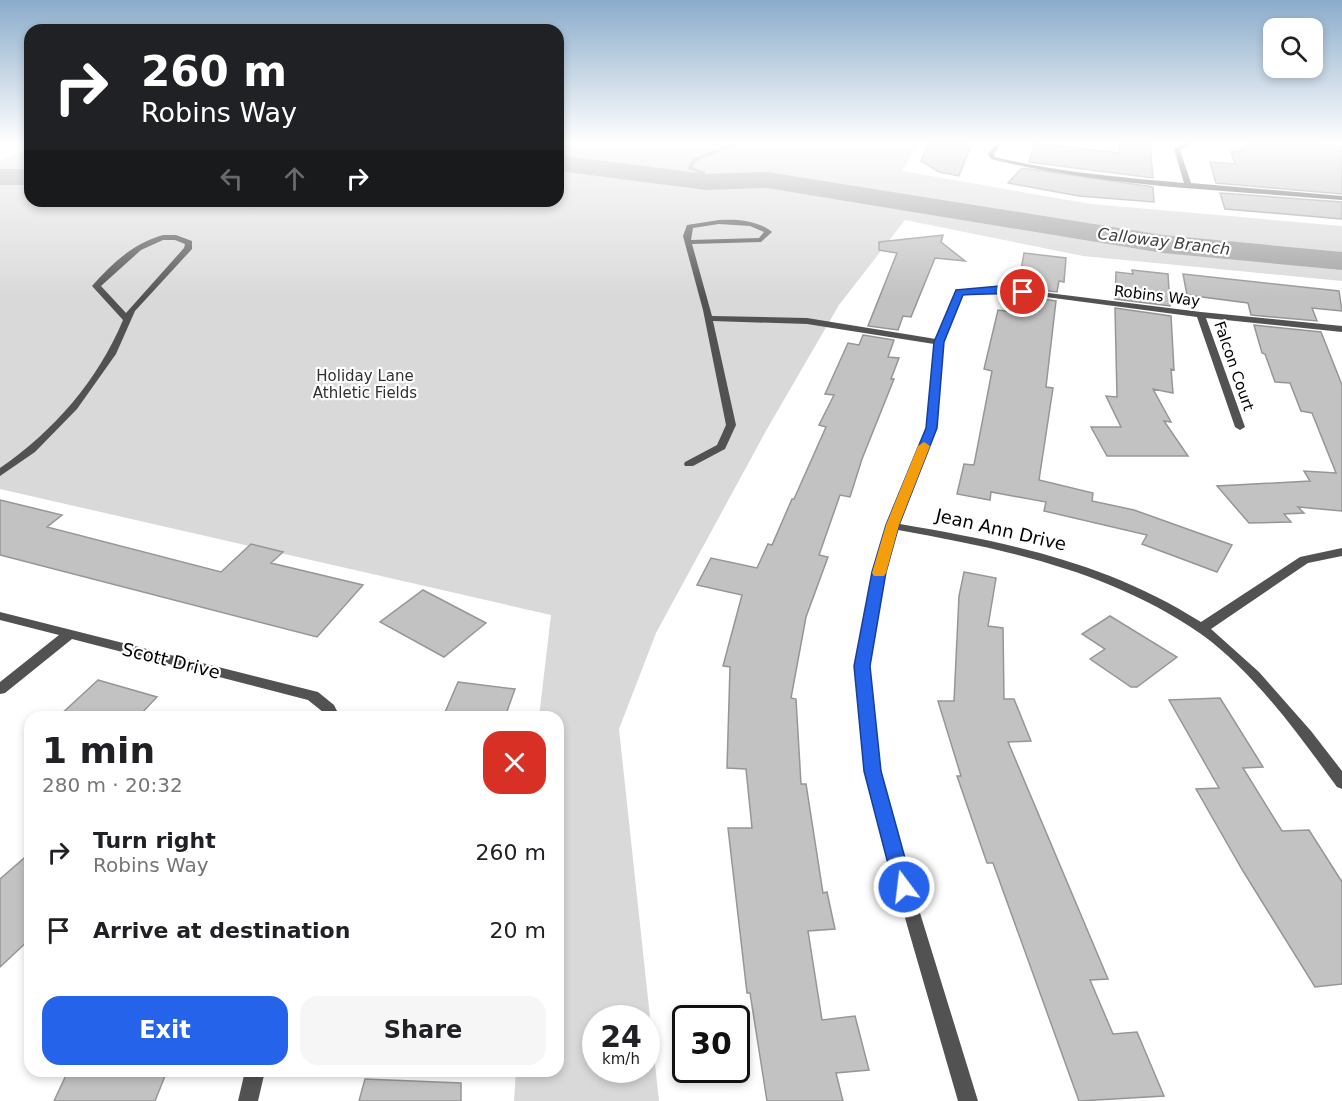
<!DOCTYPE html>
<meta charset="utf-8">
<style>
body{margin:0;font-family:"DejaVu Sans",sans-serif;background:#f6f6f6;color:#202124;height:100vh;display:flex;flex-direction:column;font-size:22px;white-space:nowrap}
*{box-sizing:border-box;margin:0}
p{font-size:20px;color:#757577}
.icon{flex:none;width:33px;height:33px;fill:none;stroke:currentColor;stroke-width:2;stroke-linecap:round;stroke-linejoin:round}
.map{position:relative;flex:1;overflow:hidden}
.sheet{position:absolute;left:24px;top:711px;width:540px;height:366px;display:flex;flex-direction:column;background:#fff;border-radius:18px;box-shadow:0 3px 9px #0003}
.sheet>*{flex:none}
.guide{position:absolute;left:24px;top:24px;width:540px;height:183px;border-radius:18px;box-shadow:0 3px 9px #0003;background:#202124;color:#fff;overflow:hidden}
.buttons{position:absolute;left:1263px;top:18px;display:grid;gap:12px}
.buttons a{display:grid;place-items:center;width:60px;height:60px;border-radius:12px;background:#fff;box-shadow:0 3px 9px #0003;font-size:30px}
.speed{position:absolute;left:582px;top:1005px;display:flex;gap:12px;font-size:30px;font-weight:700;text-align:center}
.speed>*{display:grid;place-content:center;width:78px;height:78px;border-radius:50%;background:#fff;box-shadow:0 3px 9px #0003;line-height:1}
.speed small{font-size:15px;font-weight:400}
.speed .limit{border:3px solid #111;border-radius:9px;background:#fff;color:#111}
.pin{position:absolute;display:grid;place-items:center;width:51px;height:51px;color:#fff;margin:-26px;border:3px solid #fff;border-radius:50%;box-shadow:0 2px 6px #0007}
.me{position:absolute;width:66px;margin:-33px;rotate:345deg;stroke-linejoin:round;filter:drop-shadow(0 0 4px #0008)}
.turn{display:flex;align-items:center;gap:21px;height:126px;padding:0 18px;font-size:27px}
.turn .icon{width:78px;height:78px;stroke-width:2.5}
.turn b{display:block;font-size:42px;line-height:51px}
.lanes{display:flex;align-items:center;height:57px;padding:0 18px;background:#0003;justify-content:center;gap:30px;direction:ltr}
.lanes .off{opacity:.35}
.round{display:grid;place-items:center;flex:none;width:63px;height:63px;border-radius:18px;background:#f6f6f6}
.summary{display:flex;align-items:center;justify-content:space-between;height:102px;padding:0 18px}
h1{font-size:36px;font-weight:700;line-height:45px}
.action{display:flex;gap:12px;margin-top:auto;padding:12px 18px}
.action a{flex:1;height:69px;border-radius:18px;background:#2563eb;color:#fff;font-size:24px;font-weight:700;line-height:69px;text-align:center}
.action a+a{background:#f6f6f6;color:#202124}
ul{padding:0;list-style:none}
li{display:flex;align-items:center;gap:18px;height:78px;padding:0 18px}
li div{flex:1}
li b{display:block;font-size:22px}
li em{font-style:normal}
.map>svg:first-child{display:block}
.green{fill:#d9d9d9;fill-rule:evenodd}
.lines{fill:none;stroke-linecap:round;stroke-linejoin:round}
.stream{fill:#a0a0a0;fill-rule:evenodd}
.river{fill:#a0a0a0;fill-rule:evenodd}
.building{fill:#c2c2c2;stroke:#969696;stroke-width:1.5}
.service{fill:#525252;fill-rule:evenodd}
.minor{fill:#525252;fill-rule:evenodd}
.route{fill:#2563eb;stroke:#184099;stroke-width:1.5}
.slow{fill:#f59e0b}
.labels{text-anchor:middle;stroke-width:4.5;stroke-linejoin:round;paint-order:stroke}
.far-street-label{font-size:15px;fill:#000;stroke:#fff}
.far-park-label{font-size:15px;fill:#303030;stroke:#fff}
.far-water-label{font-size:16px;font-style:italic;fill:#414141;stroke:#fff}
.street-label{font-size:18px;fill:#000;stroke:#fff}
</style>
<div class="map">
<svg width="1342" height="1101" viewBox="0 0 1342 1101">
<rect width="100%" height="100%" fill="#fff"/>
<path class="green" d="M558 143H711L744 146 751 143H919L902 171 1091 204 1342 226V281L1083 256 905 220 839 305 767 429 656 633 619 729 659 1101H514L516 1071H558V717H539L551 615 0 489V161L30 149V201H558ZM596 1018H646V1070H596Z"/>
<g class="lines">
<path class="stream" d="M732 143H738L697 161 692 167 705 172V176L695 181H691V179L701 175V174L687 168 693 159Z"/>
<path class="river" d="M558 155 706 174 767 172 1163 235 1342 252V270L1163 253 767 188 706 190 558 171Z
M0 169H30V185H0Z"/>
</g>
<path class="building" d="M929 143H972L959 176 939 172 921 161Z
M1034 143 1120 153V143H1150L1153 178 1029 162Z
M1243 143H1306L1342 146V194L1216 183 1210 162 1235 164 1231 151 1242 152 1241 149H1245Z
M1022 168 1153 187 1154 202 1079 196 1008 183Z
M1220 193 1342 202V219L1225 209Z
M943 235 941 242 965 261 935 258 911 317 903 316 898 330 868 326 897 253 879 250V242Z
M1024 253 1066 258 1064 282 1059 281 1057 292 1018 287Z
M1132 270 1168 274 1170 306 1115 299 1116 272 1133 274Z
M1183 274 1339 291 1342 311 1312 308 1317 321 1251 315 1248 303 1187 295Z
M1016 295 1056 301 1046 387 1053 388 1039 480 1093 493 1092 501 1134 510 1232 545 1217 572 1142 544 1147 535 1044 511 1046 502 991 492 990 500 957 494 964 464 974 465 992 371 984 369 998 310 1013 312Z
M1115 308 1171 316 1174 370 1171 369 1173 393 1153 389 1171 422 1164 421 1188 456H1107L1091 427H1121L1106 396 1117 397Z
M1254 325 1321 332 1342 385V511L1298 507 1304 513 1284 514 1291 522 1249 523 1217 486 1310 481 1304 471 1336 473 1312 413 1301 411 1290 383 1275 382 1265 354 1262 353Z
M863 335 894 340 888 357 899 358 891 379H894L862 459 850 497 840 495 819 555 828 557 806 617 791 698 796 699 801 784H806L823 893 827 892 835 929 808 931 822 1020 855 1016 869 1070 836 1073 843 1101H767L750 993H747L728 828H752L746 769 727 768 730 667 723 666 742 595 697 585 711 558 757 568 768 544 772 545 792 499H794L826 427 819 425 834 395 825 394 848 343 859 345Z
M0 500 62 515 47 527 221 572 251 544 283 552 271 563 363 585 317 637 0 555Z
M964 572 996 578 988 626 1003 628 1004 699H1014L1031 741 1008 742 1108 979 1090 980 1113 1034 1137 1032 1164 1096 1079 1101 993 863H987L957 776H961L938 701H954L959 596Z
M423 590 486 623 444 657 380 622Z
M1110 616 1177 657 1137 687H1131L1090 659 1105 649 1082 634Z
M98 680 157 697 138 717H58Z
M458 682 515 689 505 717H443Z
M1220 698 1263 767 1243 768 1282 831 1309 830 1342 882V984L1315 987 1243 871 1196 789 1219 788 1169 700Z
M30 853V939L0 967V879Z
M68 1071H167L155 1101H54Z
M365 1079 461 1083V1101H359Z"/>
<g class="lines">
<path class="service" d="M163 235H176L192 241V249L135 311 116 354 77 409 35 452 0 476V468C54 431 98 380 123 320L92 286C111 264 134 243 163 235ZM163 240H175L185 244 184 248 126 313 101 286 141 250Z"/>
<path class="minor" d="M996 143H1002L994 154 995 157C1058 172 1120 177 1184 183L1174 149 1186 143H1194L1180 150 1191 183 1342 196V200C1226 190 1104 187 991 159L988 154Z
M719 220C737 219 757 220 772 232L761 242 692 244 712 316 807 318 936 339 956 290 1000 287 1201 312 1342 326V332L1206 318 1245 427 1240 430 1235 427 1197 317 1000 291 962 294 943 342 936 428 900 524C1010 543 1106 562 1201 622L1300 557 1342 548V556L1308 563 1211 629 1259 672 1311 731 1342 771V789L1337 787C1299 735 1254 672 1201 634 1111 571 1004 549 898 530L885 572 869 666 881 771 912 887 978 1101H958L896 887 865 771 855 666 873 572 887 526 926 428 934 344 807 324 713 321 736 425 725 449 693 466H685L684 464 685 462 717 445 726 425 703 310 683 236 687 225ZM719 224 750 226 764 232 759 238 691 240 693 228Z
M0 612 318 692 334 705 340 717H326L323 712 308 700 72 639 5 693 0 694V682L59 635 0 620Z
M245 1071H265L258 1101H238Z"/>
</g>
<linearGradient id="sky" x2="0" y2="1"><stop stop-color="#8baccb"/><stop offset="0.48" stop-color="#fff"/><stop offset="1" stop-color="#fff" stop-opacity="0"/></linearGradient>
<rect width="1342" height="297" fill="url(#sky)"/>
<path class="route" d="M1000 286 1027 292C1024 294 973 294 963 295L944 342 937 428 899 525 886 572 870 666 881 771 913 887 910 893 904 895 897 893 894 887 864 771 854 666 872 572 886 525 926 428 934 342 956 290Z"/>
<path class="slow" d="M924 442 930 446 899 525 886 573 884 576H874L872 573 886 525 918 446Z"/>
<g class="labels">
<g class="far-street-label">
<text transform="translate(1157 296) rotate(7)" y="5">Robins Way</text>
<text transform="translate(1234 366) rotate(71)" y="5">Falcon Court</text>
</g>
<g class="far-park-label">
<text x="365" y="381">Holiday Lane<tspan x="365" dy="17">Athletic Fields</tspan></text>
</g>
<g class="far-water-label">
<text transform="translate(1164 241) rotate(7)" y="6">Calloway Branch</text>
</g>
<g class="street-label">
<text transform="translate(1001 530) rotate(13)" y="6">Jean Ann Drive</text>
<text transform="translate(171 661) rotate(14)" y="6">Scott Drive</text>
</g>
</g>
</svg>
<div class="buttons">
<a><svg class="icon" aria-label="search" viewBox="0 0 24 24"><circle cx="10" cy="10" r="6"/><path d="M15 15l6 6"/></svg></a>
</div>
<div class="speed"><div>24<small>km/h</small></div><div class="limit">30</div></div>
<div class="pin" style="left:1023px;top:292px;background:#d93025"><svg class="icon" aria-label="arrive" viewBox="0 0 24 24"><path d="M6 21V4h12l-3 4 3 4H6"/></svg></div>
<svg class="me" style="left:904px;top:887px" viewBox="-20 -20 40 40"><circle r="17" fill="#2563eb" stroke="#fff" stroke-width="3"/><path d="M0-11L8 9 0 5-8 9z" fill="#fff"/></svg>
<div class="guide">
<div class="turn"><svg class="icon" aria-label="right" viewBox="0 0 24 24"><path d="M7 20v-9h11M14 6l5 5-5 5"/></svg><div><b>260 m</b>Robins Way</div></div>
<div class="lanes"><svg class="icon off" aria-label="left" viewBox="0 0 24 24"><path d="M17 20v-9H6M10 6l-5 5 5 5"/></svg><svg class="icon off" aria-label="ahead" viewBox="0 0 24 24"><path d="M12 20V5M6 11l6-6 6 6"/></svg><svg class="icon" aria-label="right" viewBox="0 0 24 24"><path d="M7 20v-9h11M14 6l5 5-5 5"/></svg></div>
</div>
<section class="sheet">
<div class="summary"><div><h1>1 min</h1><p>280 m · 20:32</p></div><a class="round" style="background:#d93025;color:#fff"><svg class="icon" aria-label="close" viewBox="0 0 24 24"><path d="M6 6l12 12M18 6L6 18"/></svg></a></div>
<ul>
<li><svg class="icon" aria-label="right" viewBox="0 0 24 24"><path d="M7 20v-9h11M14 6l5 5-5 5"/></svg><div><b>Turn right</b><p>Robins Way</p></div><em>260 m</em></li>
<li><svg class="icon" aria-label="arrive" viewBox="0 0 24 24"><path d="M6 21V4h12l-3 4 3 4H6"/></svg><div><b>Arrive at destination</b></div><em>20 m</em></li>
</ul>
<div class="action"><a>Exit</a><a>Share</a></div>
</section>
</div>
